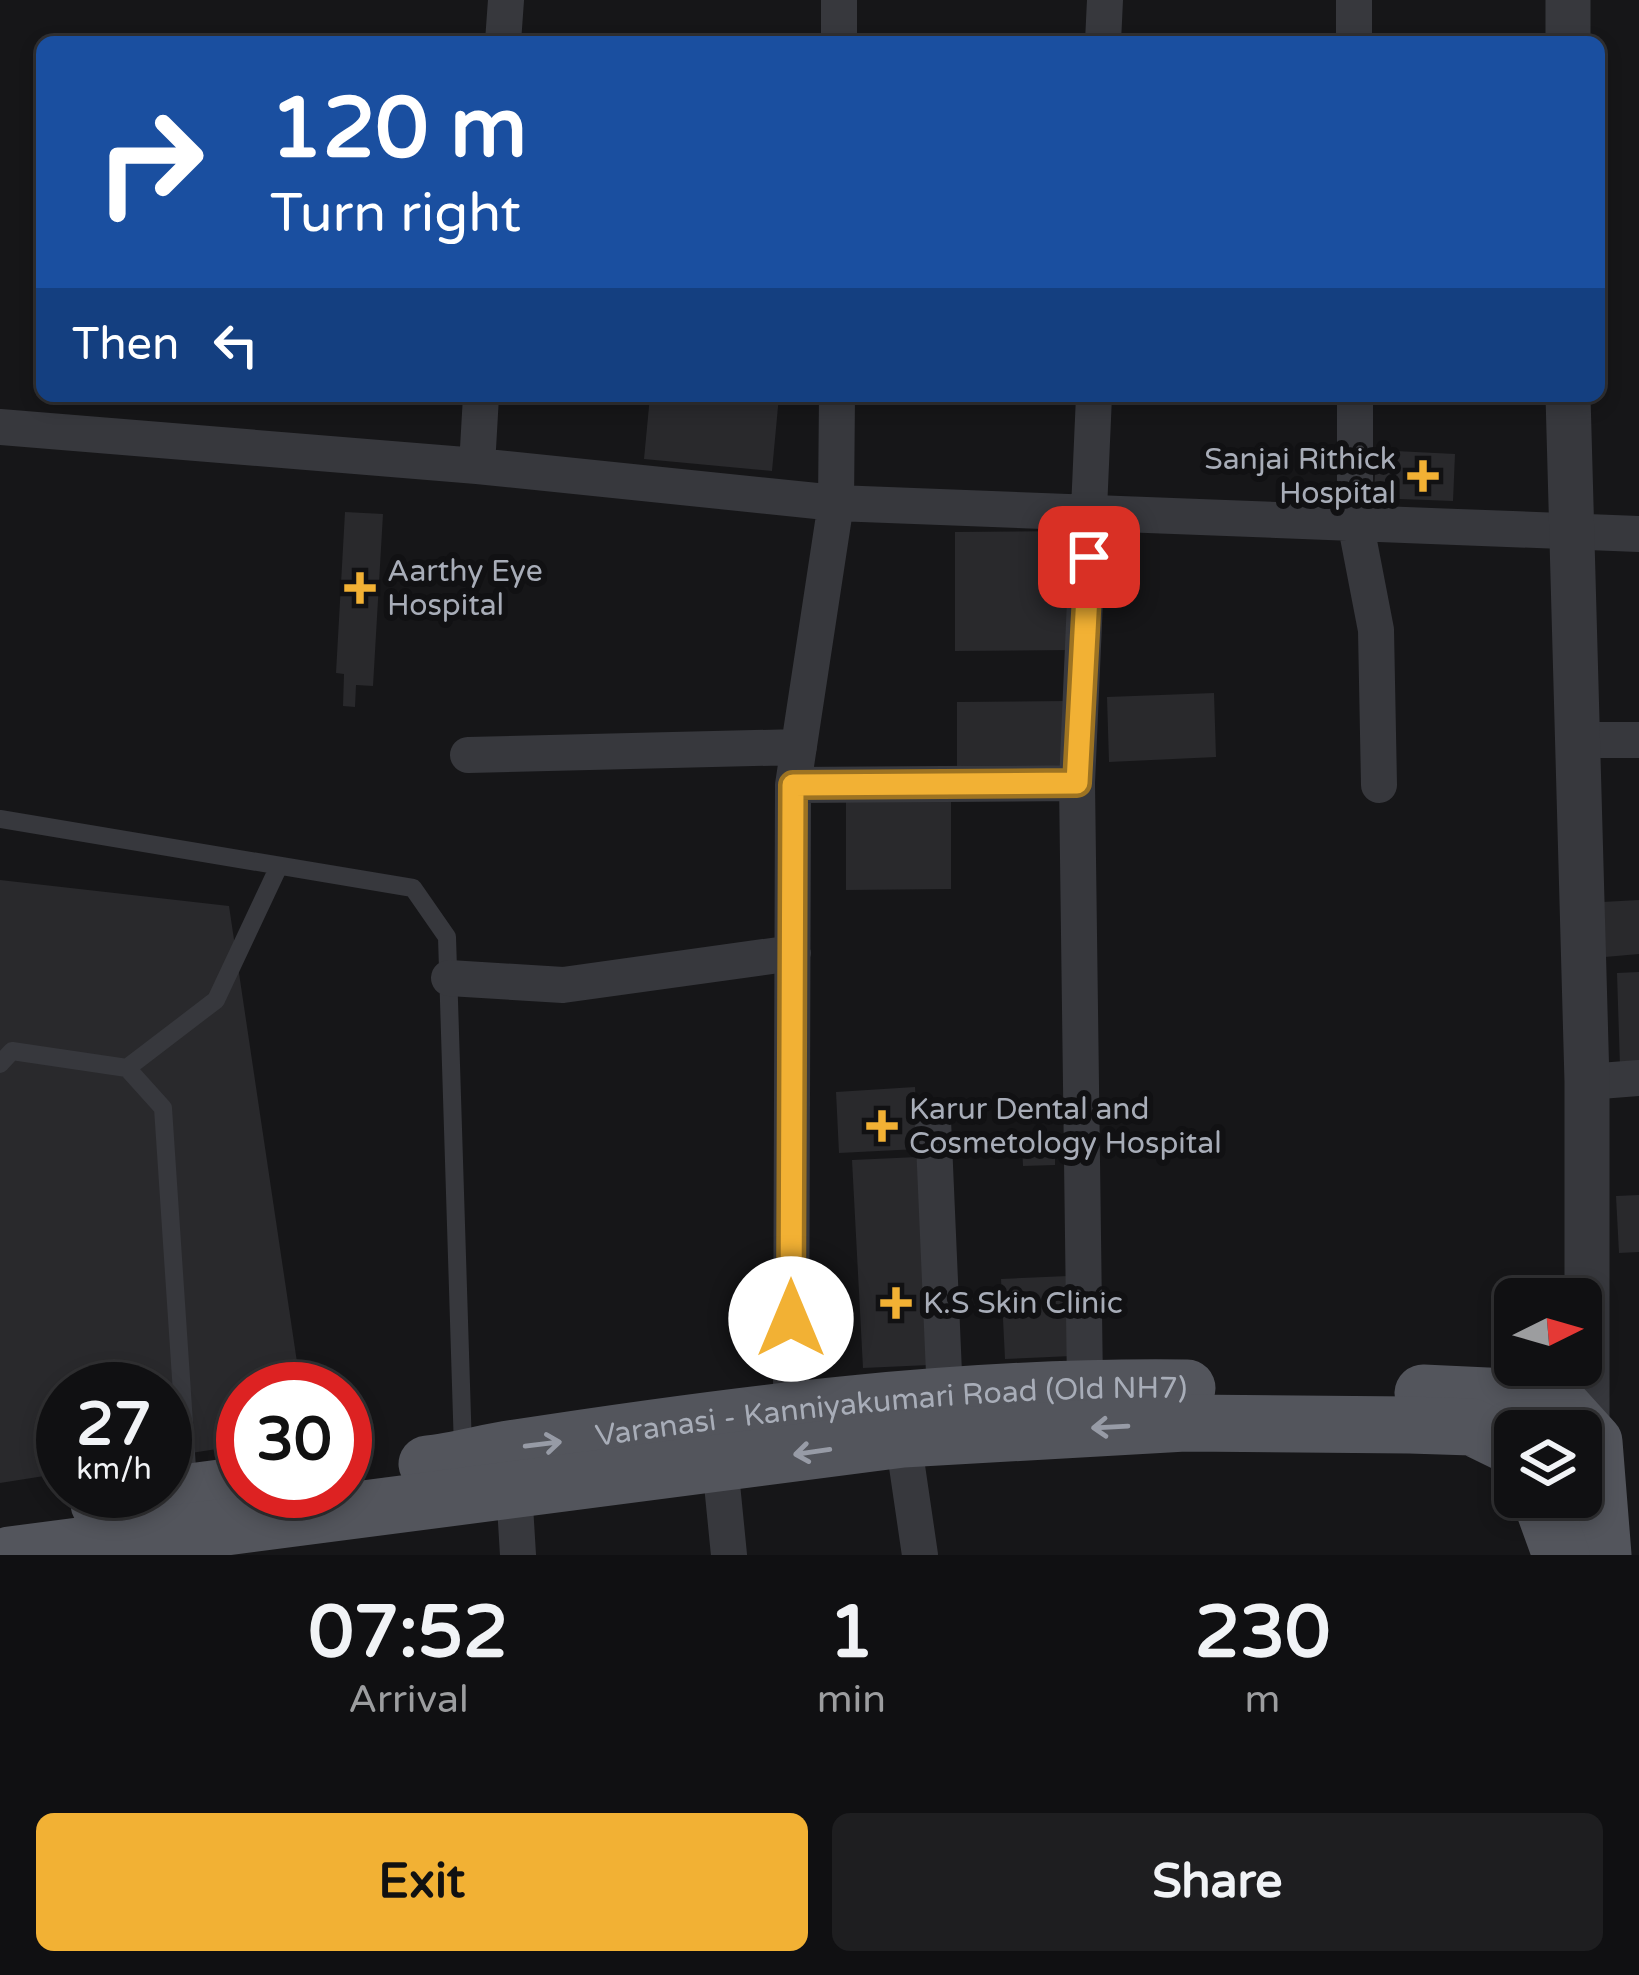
<!DOCTYPE html>
<style>
body{margin:0;font-family:"Varela Round",sans-serif;background:#1e1e20;color:#f1f3f6;height:100vh;display:flex;flex-direction:column;font-size:45px;white-space:nowrap}
*{box-sizing:border-box;margin:0}
p{font-size:39px;color:#9c9d9f}
.icon{flex:none;width:66px;height:66px;fill:none;stroke:currentColor;stroke-width:2;stroke-linecap:round;stroke-linejoin:round}
.map{position:relative;height:1555px;overflow:hidden}
.drawer{display:flex;flex-direction:column;background:#101012;flex:1}
.drawer>*{flex:none}
.guide{position:absolute;left:36px;top:36px;width:1569px;height:366px;border-radius:18px;box-shadow:0 6px 18px #0003,0 0 0 3px #303032;background:#1a4fa0;color:#fff;overflow:hidden}
.needle{width:78px;rotate:85deg}
.fabs{position:absolute;left:1494px;top:1278px;display:grid;gap:24px}
.fabs a{display:grid;place-items:center;width:108px;height:108px;border-radius:18px;background:#101012;box-shadow:0 6px 18px #0003,0 0 0 3px #303032;font-size:60px}
.speed{position:absolute;left:36px;top:1362px;display:flex;gap:24px;font-size:60px;font-weight:700;text-align:center}
.speed>*{display:grid;place-content:center;width:156px;height:156px;border-radius:50%;background:#101012;box-shadow:0 6px 18px #0003,0 0 0 3px #303032;line-height:1}
.speed small{font-size:30px;font-weight:400}
.speed .limit{border:18px solid #d22;background:#fff;color:#111}
.pin{position:absolute;display:grid;place-items:center;width:102px;height:102px;color:#fff;margin:-51px;border-radius:24px;box-shadow:0 6px 18px #0006}
.me{position:absolute;width:132px;margin:-66px;rotate:0deg;stroke-linejoin:round;filter:drop-shadow(0 0 9px #0008)}
.turn{display:flex;align-items:center;gap:42px;height:252px;padding:0 36px;font-size:54px}
.turn .icon{width:156px;height:156px;stroke-width:2.5}
.turn b{display:block;font-size:84px;line-height:102px}
.then{display:flex;align-items:center;height:114px;padding:0 36px;background:#0003;gap:24px;font-size:45px}
.eta{display:flex;justify-content:space-evenly;align-items:center;height:204px;text-align:center}
.eta b{font-size:72px;font-weight:700;line-height:84px}
.action{display:flex;gap:24px;margin-top:auto;padding:24px 36px}
.action a{flex:1;height:138px;border-radius:18px;background:#f2b134;color:#111;font-size:48px;font-weight:700;line-height:138px;text-align:center}
.action a+a{background:#1e1e20;color:#f1f3f6}
.map>svg:first-child{display:block}
.building{fill:#29292c}
.lines{fill:none;stroke-linecap:round;stroke-linejoin:round}
.service{stroke:#37383d;stroke-width:18}
.minor{stroke:#37383d;stroke-width:36}
.tertiary{stroke:#37383d;stroke-width:45}
.primary{stroke:#53555c;stroke-width:57}
.oneway{stroke:#979ba6}
.route-casing{stroke:#9d7322;stroke-width:30}
.route{stroke:#f2b134;stroke-width:21}
.poi-dot{fill:#f2b134;stroke:#111113;stroke-width:4.5}
.labels{text-anchor:middle;stroke-width:12;stroke-linejoin:round;paint-order:stroke}
.poi-label{font-size:30px;fill:#a8adb8;stroke:#111113;text-anchor:start}
.street-label{font-size:30px;fill:#a8adb8;stroke:#111113}
</style>
<div class="map">
<svg width="1639" height="1555" viewBox="0 0 1639 1555">
<rect width="100%" height="100%" fill="#161618"/>
<path class="building" d="M650 396H779L772 471 644 459Z
M1376 450 1455 454 1453 501 1374 498Z
M345 512 383 514 373 686 356 685 355 707 343 706 344 674 336 673Z
M1070 531 1071 650 955 651V532Z
M1214 693 1216 757 1109 762 1107 697Z
M1067 701V765L957 766V702Z
M846 793H951V889L846 890Z
M0 880 229 906 301 1389H243V1445L165 1457V1389H63V1473L0 1483Z
M1639 900V954L1605 957 1602 902Z
M1639 972V1067H1620L1617 973Z
M915 1087 918 1149 839 1153 836 1092Z
M1055 1143V1165L1023 1166 1022 1144Z
M918 1157 929 1365 863 1368 852 1160Z
M1639 1195V1252L1619 1253 1616 1196Z
M1068 1276 1072 1356 1005 1359 1001 1279Z"/>
<g class="lines">
<path class="service" d="M0 819 413 888 447 937 463 1449
M0 1064 12 1051 127 1068 163 1108 188 1483
M127 1068 216 1000 279 866"/>
<path class="minor" d="M1354 0V42
M503 42 506 0
M839 42V0
M1103 42 1105 0
M1355 396V521L1376 630 1379 785
M0 427 477 466 836 503 1639 534
M477 466 481 396
M1574 740H1639
M468 755 799 747
M793 785 1077 783
M449 978 563 985 793 953
M1587 1082 1639 1078
M933 1120 945 1396
M1085 1387 1077 783 1094 396
M791 1411 793 785 836 503 837 396
M903 1439 920 1555
M720 1464 729 1555
M514 1489 518 1555"/>
<path class="tertiary" d="M1568 42V0
M1568 396 1587 1082V1428"/>
<g class="primary">
<path d="M1423 1393 1555 1399 1594 1442 1603 1555"/>
<path id="s1" d="M427 1464C457 1461 486 1452 516 1448 737 1414 963 1385 1187 1388"/>
<path d="M1540 1497 1561 1555"/>
<path d="M99 1504 243 1485"/>
<path d="M10 1555 903 1439 1185 1423 1410 1425 1472 1427 1515 1448"/>
</g>
</g>
<defs><path id="oneway-shaft" d="M-6 0H5M1.5-3L5.5 0L1.5 3" fill="none" stroke-width="1.6" stroke-linecap="round" stroke-linejoin="round" transform="scale(3)"/></defs>
<g class="oneway">
<use href="#oneway-shaft" transform="translate(1110 1427) rotate(177)"/>
<use href="#oneway-shaft" transform="translate(543 1444) rotate(-7)"/>
<use href="#oneway-shaft" transform="translate(812 1452) rotate(172)"/>
</g>
<g class="lines">
<defs>
<path id="route" d="M791 1319 793 785 1077 783 1089 557"/>
</defs>
<use href="#route" class="route-casing"/>
<use href="#route" class="route"/>
</g>
<g class="poi-dot">
<path d="M1417 458h12v12h12v12h-12v12h-12v-12h-12v-12h12z"/>
<path d="M354 570h12v12h12v12h-12v12h-12v-12h-12v-12h12z"/>
<path d="M876 1108h12v12h12v12h-12v12h-12v-12h-12v-12h12z"/>
<path d="M890 1285h12v12h12v12h-12v12h-12v-12h-12v-12h12z"/>
</g>
<g class="labels">
<g class="poi-label">
<text x="1396" y="469" text-anchor="end">Sanjai Rithick<tspan x="1396" dy="34">Hospital</tspan></text>
<text x="387" y="581">Aarthy Eye<tspan x="387" dy="34">Hospital</tspan></text>
<text x="909" y="1119">Karur Dental and<tspan x="909" dy="34">Cosmetology Hospital</tspan></text>
<text x="923" y="1313">K.S Skin Clinic</text>
</g>
<g class="street-label">
<text dy="10" stroke="none"><textPath href="#s1" startOffset="468">Varanasi - Kanniyakumari Road (Old NH7)</textPath></text>
</g>
</g>
</svg>
<div class="fabs">
<a><svg class="needle" viewBox="-14 -14 28 28"><path d="M0-13l5 13h-10z" fill="#e53935"/><path d="M0 13l5-13h-10z" fill="#9c9d9f"/></svg></a>
<a><svg class="icon" aria-label="layers" viewBox="0 0 24 24"><path d="M12 4l9 5-9 5-9-5zM3 14l9 5 9-5"/></svg></a>
</div>
<div class="speed"><div>27<small>km/h</small></div><div class="limit">30</div></div>
<div class="pin" style="left:1089px;top:557px;background:#d93025"><svg class="icon" aria-label="arrive" viewBox="0 0 24 24"><path d="M6 21V4h12l-3 4 3 4H6"/></svg></div>
<svg class="me" style="left:791px;top:1319px" viewBox="-20 -20 40 40"><circle r="19" fill="#fff"/><path d="M0-13L10 11 0 6-10 11z" fill="#f2b134"/></svg>
<div class="guide">
<div class="turn"><svg class="icon" aria-label="right" viewBox="0 0 24 24"><path d="M7 20v-9h11M14 6l5 5-5 5"/></svg><div><b>120 m</b>Turn right</div></div>
<div class="then">Then<svg class="icon" aria-label="left" viewBox="0 0 24 24"><path d="M17 20v-9H6M10 6l-5 5 5 5"/></svg></div>
</div>
</div>
<section class="drawer">
<div class="eta">
<div><b>07:52</b><p>Arrival</p></div>
<div><b>1</b><p>min</p></div>
<div><b>230</b><p>m</p></div>
</div>
<div class="action"><a>Exit</a><a>Share</a></div>
</section>
